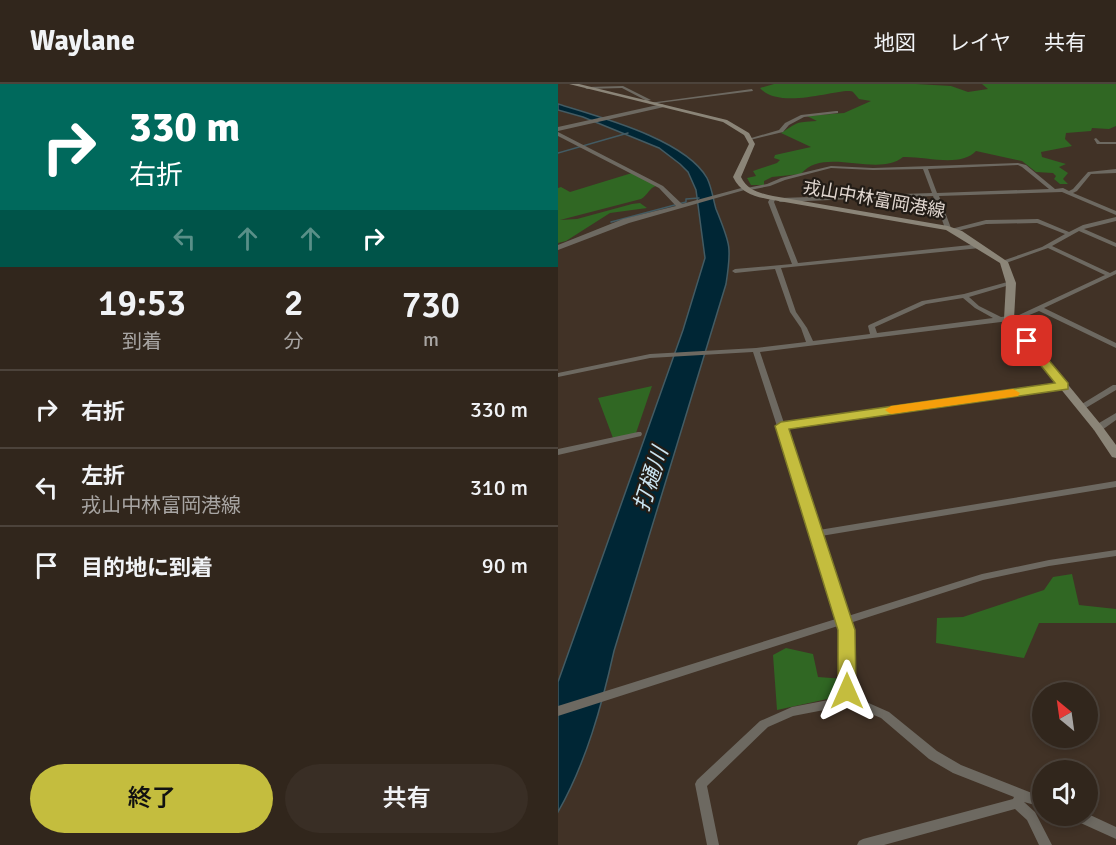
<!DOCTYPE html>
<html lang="ja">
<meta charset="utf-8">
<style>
body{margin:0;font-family:Signika,"Noto Sans JP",sans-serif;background:#392e25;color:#f1f3f6;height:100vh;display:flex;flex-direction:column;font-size:22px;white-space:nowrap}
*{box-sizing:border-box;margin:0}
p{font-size:20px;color:#a8a5a3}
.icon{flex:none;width:33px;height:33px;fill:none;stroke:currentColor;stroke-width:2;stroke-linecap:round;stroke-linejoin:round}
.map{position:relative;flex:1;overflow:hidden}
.drawer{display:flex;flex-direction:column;background:#31261c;width:558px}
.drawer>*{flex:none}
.hud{background:#00695c;color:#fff;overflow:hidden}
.needle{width:39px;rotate:331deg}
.tools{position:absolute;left:474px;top:598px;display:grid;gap:12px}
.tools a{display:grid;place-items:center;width:66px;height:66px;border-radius:50%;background:#31261c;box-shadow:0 3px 9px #0003,0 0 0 2px #4c433b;font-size:30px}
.pin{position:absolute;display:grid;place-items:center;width:51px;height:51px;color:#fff;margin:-26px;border-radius:12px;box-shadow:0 3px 9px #0006}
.me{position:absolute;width:66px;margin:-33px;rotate:0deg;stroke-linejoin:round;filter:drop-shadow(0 0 4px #0008)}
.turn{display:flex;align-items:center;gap:21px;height:126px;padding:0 30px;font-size:27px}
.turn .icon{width:78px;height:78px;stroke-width:2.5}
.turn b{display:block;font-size:42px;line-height:51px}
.lanes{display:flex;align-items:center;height:57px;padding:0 30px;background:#0003;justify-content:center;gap:30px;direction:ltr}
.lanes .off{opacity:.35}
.eta{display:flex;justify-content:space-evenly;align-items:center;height:102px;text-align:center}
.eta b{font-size:36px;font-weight:600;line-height:42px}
.button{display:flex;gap:12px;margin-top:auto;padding:12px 30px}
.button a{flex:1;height:69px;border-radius:36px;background:#c4bd3e;color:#111;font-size:24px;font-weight:600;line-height:69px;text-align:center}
.button a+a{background:#392e25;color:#f1f3f6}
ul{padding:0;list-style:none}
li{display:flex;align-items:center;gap:18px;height:78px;padding:0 30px;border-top:2px solid #4c433b}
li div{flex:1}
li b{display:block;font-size:22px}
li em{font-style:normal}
header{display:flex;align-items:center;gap:36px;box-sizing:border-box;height:84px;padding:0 30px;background:#31261c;border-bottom:2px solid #4c433b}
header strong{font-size:28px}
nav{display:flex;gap:33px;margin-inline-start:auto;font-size:21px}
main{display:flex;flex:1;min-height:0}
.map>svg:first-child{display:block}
.green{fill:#306723}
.water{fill:#002635;stroke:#435b63;stroke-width:1.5}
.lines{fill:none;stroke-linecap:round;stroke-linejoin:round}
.stream{stroke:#435b63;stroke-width:1.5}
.minor{fill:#6d6961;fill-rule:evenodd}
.tertiary{fill:#6d6961;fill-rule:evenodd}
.secondary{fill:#8b8578;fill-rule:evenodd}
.route{fill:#c4bd3e;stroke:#7f7b28;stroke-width:1.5}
.slow{fill:#f59e0b}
.labels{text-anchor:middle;stroke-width:4.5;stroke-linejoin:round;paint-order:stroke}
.far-street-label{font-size:18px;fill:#e0d6cf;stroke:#221c16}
.water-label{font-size:22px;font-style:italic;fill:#cbe4f1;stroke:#221c16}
</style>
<header>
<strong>Waylane</strong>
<nav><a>地図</a><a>レイヤ</a><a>共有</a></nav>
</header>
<main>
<section class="drawer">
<div class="hud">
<div class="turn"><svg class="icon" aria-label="right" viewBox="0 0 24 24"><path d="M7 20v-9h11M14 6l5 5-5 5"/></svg><div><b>330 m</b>右折</div></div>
<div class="lanes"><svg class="icon off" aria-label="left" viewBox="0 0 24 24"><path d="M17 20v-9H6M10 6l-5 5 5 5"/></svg><svg class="icon off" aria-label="ahead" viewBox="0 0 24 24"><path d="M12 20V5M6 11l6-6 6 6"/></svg><svg class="icon off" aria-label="ahead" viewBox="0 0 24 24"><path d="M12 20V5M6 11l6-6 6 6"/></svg><svg class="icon" aria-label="right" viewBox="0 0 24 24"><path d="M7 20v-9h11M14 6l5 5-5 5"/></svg></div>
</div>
<div class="eta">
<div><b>19:53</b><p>到着</p></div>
<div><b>2</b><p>分</p></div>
<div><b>730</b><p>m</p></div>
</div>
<ul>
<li><svg class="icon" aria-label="right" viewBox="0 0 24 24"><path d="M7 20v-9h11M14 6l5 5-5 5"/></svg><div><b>右折</b></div><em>330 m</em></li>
<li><svg class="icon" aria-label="left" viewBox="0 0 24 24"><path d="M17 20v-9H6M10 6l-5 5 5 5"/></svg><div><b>左折</b><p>戎山中林富岡港線</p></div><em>310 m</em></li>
<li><svg class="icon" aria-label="arrive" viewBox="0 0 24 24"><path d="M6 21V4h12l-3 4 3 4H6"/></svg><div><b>目的地に到着</b></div><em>90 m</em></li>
</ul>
<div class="button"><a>終了</a><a>共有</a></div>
</section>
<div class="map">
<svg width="558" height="761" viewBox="0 0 558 761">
<rect width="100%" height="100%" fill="#413226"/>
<path class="green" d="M216 0H358L393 2 410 8 430 5 424 0H558V42L551 45 534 44 533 47 508 49 507 55 514 62 483 68 484 73 508 80 501 83 510 89 505 95 510 100H502L496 95 498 92 495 89 478 88 464 77 418 67C402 84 367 72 345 73 320 94 265 62 243 90L214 93 206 97V101H193L189 94 198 92 195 87 219 79 222 76 216 74 217 71 253 63 223 49C243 37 235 39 259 37L249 32 286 29 313 17 301 15C299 13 297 10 295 8 286 2 223 28 202 4Z
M74 89 98 102C91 104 90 111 83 115L2 136 19 135 74 120 82 119 89 124 52 129 8 157 0 159V104L3 103 12 108Z
M94 302 78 349 55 354 40 314Z
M514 490 521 521 558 525V539H481L466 574 378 559 379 534 405 533 486 506 495 493Z
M228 564 255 570 260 593 287 595 283 612 219 626 215 571Z"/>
<path class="water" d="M0 20C41 33 127 55 149 94 154 104 155 115 158 125 172 160 174 162 168 200L56 567C44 621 28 679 0 728V598L125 246 147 174 138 106 130 88 122 80 101 64 25 33 0 26Z"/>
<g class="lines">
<path class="stream" d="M0 69 70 49
M53 138 128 118V115L141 114"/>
<path class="minor" d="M65 2 93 16 85 18V16H87L64 4 29 5 27 4 29 3Z
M194 5 195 7 93 20 91 19Z
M278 27H280V29L246 33 231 41 225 48 192 56 190 55 221 46 227 39 243 31Z
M538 54 542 58H558V60H539L536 55Z
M460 79 468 81 497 105 505 104 511 107 515 105 530 88 558 85V89L533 90 519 107 515 109 558 127V131L504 108 381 112 393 144 390 146 387 144 375 112 222 118 219 116 222 114 374 109 365 85 315 86 273 84 227 96 212 102 187 107 184 105 209 100 223 94 273 82 315 84ZM460 81 464 83 491 105 379 109 370 85Z
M213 113 218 114 216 118 240 179 422 160 425 162 422 164 223 184 238 228 249 244 255 257 312 250 310 242 311 241 364 217 406 210 453 197 455 198V200L411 213 421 222 443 233 461 231 547 191 490 164 448 179H444V177L484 163 507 150 479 139 428 140 395 148 392 146 393 145 428 136 480 135 511 148 525 141 558 133V137L526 145 558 159V163L521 147 494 162 552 189 558 186V190L486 224 558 259V264L481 227 464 234 443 238 202 268 226 339 505 300 509 302 505 304 227 344 261 446 558 397V403L263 452 290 532 424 490 491 476 558 466V472L491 482 425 496 292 539 294 607 297 613 331 628 379 667 403 681 484 713V723L466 718 477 728 494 761H481L469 736 457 725 326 761H299L301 757 305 755 455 715 456 713 395 689 371 675 323 634 292 621 235 632 210 643 149 702 161 761H149L137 700 139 696 202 637 234 623 286 613 284 607 283 541 0 632V622L281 534 195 268 92 274 0 293V289L92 270 198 264 248 258 243 244 232 228 217 185 177 189 174 187 177 185 234 180 210 118ZM405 214 417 224 435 234 319 249 317 243 368 220Z
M555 301H558V306L526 325H523L519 323Z
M80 348H83L84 350 83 352 0 371V365Z
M530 730 558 743V755L516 736 514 732H530Z"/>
<path class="tertiary" d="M104 20 106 21V23L0 47V43Z
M0 48 105 102 124 120 187 103 190 105 71 139 0 166V161L65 135 118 122 101 104 0 52Z
M558 329V336L544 346H536L535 344 536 342Z"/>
<path class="secondary" d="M11 0H21L169 36 191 49 197 60 183 93C189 106 201 109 215 112L390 142 404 147 450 178 458 199 456 235 544 342 558 361V374L554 373 536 346 446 235 448 199 442 179 388 146 215 116C198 113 183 110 175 93L191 60 186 51 165 38Z"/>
</g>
<path class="route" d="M469 254 473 255 510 299V305L231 345 297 546 298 607 295 612 289 614 282 612 280 607V546L217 342 223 338 497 299 463 257Z"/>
<path class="slow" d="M455 305 462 309 460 312 333 330 327 326 333 322Z"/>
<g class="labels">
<g class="far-street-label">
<text transform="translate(316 115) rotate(10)" y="6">戎山中林富岡港線</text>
</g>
<g class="water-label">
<text transform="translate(92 395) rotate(-72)" y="8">打樋川</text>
</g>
</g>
</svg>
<div class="tools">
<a><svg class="needle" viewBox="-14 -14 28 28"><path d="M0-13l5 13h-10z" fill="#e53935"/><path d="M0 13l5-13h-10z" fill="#a8a5a3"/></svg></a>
<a><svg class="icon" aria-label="sound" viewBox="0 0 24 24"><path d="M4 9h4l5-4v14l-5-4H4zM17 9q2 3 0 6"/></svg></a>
</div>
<div class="pin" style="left:469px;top:257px;background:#d93025"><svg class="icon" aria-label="arrive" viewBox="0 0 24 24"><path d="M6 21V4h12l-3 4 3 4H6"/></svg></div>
<svg class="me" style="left:289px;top:607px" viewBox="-20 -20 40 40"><path d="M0-17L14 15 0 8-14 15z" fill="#c4bd3e" stroke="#fff" stroke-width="4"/></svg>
</div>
</main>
